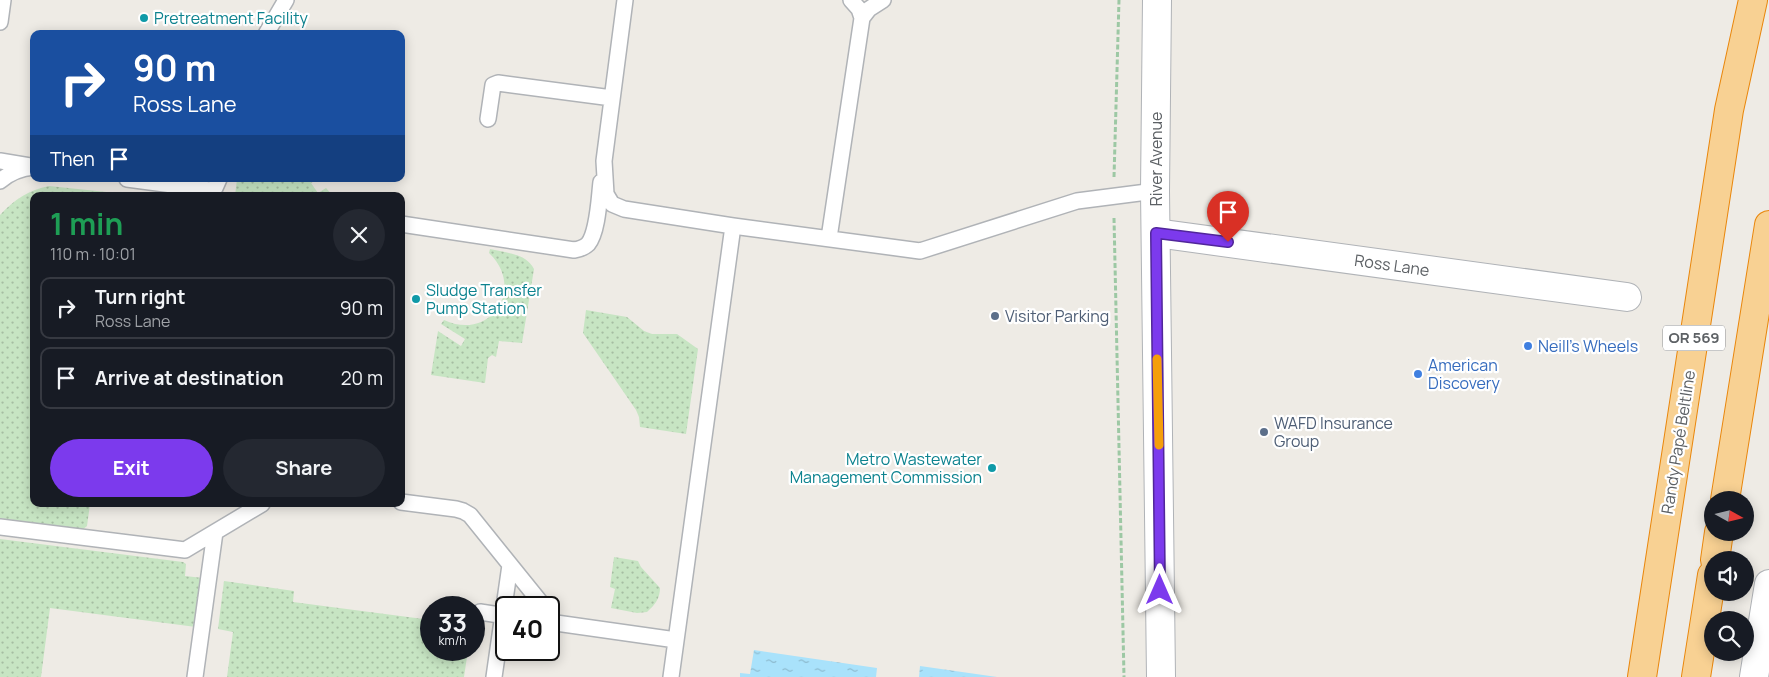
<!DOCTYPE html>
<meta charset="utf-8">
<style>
body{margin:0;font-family:Manrope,sans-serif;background:#242831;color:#f1f3f6;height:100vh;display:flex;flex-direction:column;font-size:19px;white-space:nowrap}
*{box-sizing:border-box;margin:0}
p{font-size:16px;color:#9ea1a6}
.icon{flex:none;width:28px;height:28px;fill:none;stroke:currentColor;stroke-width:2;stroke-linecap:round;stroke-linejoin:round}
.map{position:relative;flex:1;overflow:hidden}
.panel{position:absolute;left:30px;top:192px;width:375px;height:315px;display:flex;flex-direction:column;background:#171b24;border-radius:10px;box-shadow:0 2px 12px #0003}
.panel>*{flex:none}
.banner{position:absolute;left:30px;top:30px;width:375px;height:152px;border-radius:10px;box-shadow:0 2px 12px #0003;background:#1a4fa0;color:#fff;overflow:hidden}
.needle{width:32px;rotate:98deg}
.fabs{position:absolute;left:1704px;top:491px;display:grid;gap:10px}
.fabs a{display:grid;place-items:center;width:50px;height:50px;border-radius:50%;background:#171b24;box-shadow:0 2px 12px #0003;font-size:25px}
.speed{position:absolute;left:420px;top:596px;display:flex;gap:10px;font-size:25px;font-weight:700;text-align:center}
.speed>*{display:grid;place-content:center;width:65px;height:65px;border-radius:50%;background:#171b24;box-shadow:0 2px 12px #0003;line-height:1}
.speed small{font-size:12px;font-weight:400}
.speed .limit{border:2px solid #111;border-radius:8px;background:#fff;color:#111}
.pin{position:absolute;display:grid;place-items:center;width:42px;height:42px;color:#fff;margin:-51px -21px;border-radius:50% 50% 50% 0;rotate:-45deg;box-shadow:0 0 5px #0007}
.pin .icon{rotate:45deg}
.me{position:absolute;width:55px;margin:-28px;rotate:0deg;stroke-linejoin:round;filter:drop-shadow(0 0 4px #0008)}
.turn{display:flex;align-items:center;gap:18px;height:105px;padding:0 20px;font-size:22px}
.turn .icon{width:65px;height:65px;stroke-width:2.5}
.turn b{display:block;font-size:35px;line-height:42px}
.then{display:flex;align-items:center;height:48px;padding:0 20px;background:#0003;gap:10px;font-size:19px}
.round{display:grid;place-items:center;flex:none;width:52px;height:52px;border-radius:26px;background:#242831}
.head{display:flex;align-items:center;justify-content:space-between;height:85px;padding:0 20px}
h1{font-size:30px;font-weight:700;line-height:38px;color:#1e9e55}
.action{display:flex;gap:10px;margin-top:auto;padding:10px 20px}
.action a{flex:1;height:58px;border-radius:30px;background:#7c3aed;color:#fff;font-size:20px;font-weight:700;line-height:58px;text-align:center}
.action a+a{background:#242831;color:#f1f3f6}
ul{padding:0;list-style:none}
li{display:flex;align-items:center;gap:15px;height:62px;margin:0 10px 8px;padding:0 10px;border:2px solid #363941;border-radius:10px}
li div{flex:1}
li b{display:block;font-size:19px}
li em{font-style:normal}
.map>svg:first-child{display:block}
.green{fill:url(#green-dots)}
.water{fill:url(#water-ripples)}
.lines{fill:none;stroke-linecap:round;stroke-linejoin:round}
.service-casing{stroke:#b0b3b7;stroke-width:18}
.minor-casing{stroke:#b0b3b7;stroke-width:30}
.tertiary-casing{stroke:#b0b3b7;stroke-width:30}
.motorway-casing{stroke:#e9860b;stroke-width:30}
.path{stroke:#9dc8a4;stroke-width:3;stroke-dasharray:5 2.5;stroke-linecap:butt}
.service{stroke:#fff;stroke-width:15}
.minor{stroke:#fff;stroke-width:28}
.tertiary{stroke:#fff;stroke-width:28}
.motorway{stroke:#f8d193;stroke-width:28}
.route-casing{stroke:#51269a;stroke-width:12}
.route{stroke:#7c3aed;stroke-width:9}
.slow{stroke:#f59e0b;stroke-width:9}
.culture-dot{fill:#0f9aa8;stroke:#fff;stroke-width:2}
.service-dot{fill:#5c6f8a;stroke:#fff;stroke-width:2}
.shop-dot{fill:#3f7fe0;stroke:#fff;stroke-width:2}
.labels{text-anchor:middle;stroke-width:4.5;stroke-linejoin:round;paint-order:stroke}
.shield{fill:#fff;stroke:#8e9093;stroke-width:1}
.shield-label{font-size:15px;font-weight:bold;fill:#5d6165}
.culture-label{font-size:16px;fill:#0d838f;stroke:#fff;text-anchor:start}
.street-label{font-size:16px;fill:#5d6165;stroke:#fff}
.service-label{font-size:16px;fill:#4e5e75;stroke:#fff;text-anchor:start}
.shop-label{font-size:16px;fill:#366cbe;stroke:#fff;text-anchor:start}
</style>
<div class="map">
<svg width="1769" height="677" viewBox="0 0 1769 677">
<defs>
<pattern id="green-dots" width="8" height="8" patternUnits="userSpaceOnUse" patternTransform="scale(1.25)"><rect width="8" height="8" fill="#c7e5c3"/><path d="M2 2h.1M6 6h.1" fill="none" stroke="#a5bda2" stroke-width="1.8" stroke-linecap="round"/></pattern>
<pattern id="water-ripples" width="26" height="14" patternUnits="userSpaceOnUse" patternTransform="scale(1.25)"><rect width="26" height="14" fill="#a9e2fb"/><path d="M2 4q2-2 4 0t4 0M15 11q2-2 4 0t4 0" fill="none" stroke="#8dbbcf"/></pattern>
</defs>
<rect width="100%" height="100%" fill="#eeebe5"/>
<path class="green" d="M237 179H317L311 183 318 193 326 188 333 196H235Z
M49 186 116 193 119 196H34V504H90L87 526 82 530 0 518V215C15 199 29 190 49 186Z
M490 249C506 253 526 253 534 269L522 343 499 341 496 357 492 355 488 358 485 383 431 375 438 331 461 346 465 339 441 324 444 320C491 342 526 288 489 253Z
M586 310 627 317 644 331 652 334H677L698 349 686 434 640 427 639 417 636 410 583 333Z
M0 539 183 562 186 564 185 576 203 578 196 627 50 608 41 677H0Z
M614 557 638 561 641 567 660 588C660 598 655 605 647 612L637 613 611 608 615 589 610 587Z
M224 581 294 591 293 602 431 620V650H468L464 677H227L233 632 218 629Z"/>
<path class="water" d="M754 650 877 668 876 677H740V673L750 674Z
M920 666 997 677H919Z"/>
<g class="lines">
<defs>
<path id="service" d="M625 0 604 161 606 194 612 204 624 209 733 226 920 251 1077 201 1155 191
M862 18 869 9 883 0
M0 22 3 0
M266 34 286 0
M488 119 493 85 498 83 612 98
M0 161 30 166
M127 179 210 190 215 188 219 179
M0 181C9 173 22 168 34 167
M401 224 574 250C580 249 584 248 588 244 598 232 599 198 601 182
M829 238 862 18 859 9 851 0
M401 502 456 509 463 511 470 515 545 608
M0 527 185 550 262 504
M480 612 506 616
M549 622 676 640
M195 677 215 532
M494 677 510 565
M671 677 733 226"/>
<path id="minor" d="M1156 233 1627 297"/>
<path id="tertiary" d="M1157 0 1155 191 1161 677
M1754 677 1769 584"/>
<path id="motorway" d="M1725 500 1769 225
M1715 560 1719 532
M1642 677 1729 110 1753 0
M1696 677 1712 575"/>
</defs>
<use href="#service" class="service-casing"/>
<use href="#minor" class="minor-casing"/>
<use href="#tertiary" class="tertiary-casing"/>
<use href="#motorway" class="motorway-casing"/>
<path class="path" d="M1114 177 1119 0
M1114 218 1124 677"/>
<use href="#service" class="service"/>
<use href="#minor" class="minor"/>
<use href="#tertiary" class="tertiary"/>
<use href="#motorway" class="motorway"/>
</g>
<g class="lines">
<defs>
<path id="route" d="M1160 590 1156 233 1228 242"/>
</defs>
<use href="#route" class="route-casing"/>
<use href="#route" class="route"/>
<path class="slow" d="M1157 359 1159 445"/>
</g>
<g class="culture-dot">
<circle cx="144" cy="18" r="5"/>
<circle cx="416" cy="299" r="5"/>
<circle cx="992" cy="468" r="5"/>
</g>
<g class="service-dot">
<circle cx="995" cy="316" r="5"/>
<circle cx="1264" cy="432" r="5"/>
</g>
<g class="shop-dot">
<circle cx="1528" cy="346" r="5"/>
<circle cx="1418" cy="374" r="5"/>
</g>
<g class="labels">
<rect class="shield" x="1663" y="325.5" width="62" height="25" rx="4"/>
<g class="shield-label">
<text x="1694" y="343">OR 569</text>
</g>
<g class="culture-label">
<text x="154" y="24">Pretreatment Facility</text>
<text x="426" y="296">Sludge Transfer<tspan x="426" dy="18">Pump Station</tspan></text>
<text x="982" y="465" text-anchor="end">Metro Wastewater<tspan x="982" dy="18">Management Commission</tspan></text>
</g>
<g class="street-label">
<text transform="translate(1156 159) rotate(-90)" y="6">River Avenue</text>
<text transform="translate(1392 265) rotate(8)" y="6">Ross Lane</text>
<text transform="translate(1678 442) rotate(-81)" y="6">Randy Papé Beltline</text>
</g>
<g class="service-label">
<text x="1005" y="322">Visitor Parking</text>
<text x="1274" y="429">WAFD Insurance<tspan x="1274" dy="18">Group</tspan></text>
</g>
<g class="shop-label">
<text x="1538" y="352">Neill's Wheels</text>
<text x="1428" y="371">American<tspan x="1428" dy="18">Discovery</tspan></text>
</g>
</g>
</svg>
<div class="fabs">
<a><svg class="needle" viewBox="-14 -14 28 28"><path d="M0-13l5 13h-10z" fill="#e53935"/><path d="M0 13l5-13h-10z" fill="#9ea1a6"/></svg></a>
<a><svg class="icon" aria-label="sound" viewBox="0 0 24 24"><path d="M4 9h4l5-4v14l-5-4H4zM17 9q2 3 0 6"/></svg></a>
<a><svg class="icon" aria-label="search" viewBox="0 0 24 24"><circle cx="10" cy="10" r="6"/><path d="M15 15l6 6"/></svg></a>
</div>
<div class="speed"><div>33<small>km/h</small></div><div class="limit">40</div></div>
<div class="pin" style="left:1228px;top:242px;background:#d93025"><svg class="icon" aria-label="arrive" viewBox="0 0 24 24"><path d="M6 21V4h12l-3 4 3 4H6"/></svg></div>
<svg class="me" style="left:1160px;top:590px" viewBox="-20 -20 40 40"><path d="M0-17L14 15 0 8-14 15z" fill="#7c3aed" stroke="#fff" stroke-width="4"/></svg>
<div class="banner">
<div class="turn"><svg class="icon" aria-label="right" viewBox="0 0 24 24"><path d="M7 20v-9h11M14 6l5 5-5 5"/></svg><div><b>90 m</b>Ross Lane</div></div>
<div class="then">Then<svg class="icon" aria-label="arrive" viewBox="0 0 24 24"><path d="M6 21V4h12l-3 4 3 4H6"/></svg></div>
</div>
<section class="panel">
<div class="head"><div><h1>1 min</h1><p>110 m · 10:01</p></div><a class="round"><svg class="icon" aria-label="close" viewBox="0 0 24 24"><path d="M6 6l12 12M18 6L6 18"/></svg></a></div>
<ul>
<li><svg class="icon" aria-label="right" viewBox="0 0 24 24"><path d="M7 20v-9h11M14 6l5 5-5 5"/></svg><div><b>Turn right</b><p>Ross Lane</p></div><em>90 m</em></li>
<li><svg class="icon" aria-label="arrive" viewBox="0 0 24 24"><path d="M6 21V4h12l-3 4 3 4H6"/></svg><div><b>Arrive at destination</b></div><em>20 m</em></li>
</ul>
<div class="action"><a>Exit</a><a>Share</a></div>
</section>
</div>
